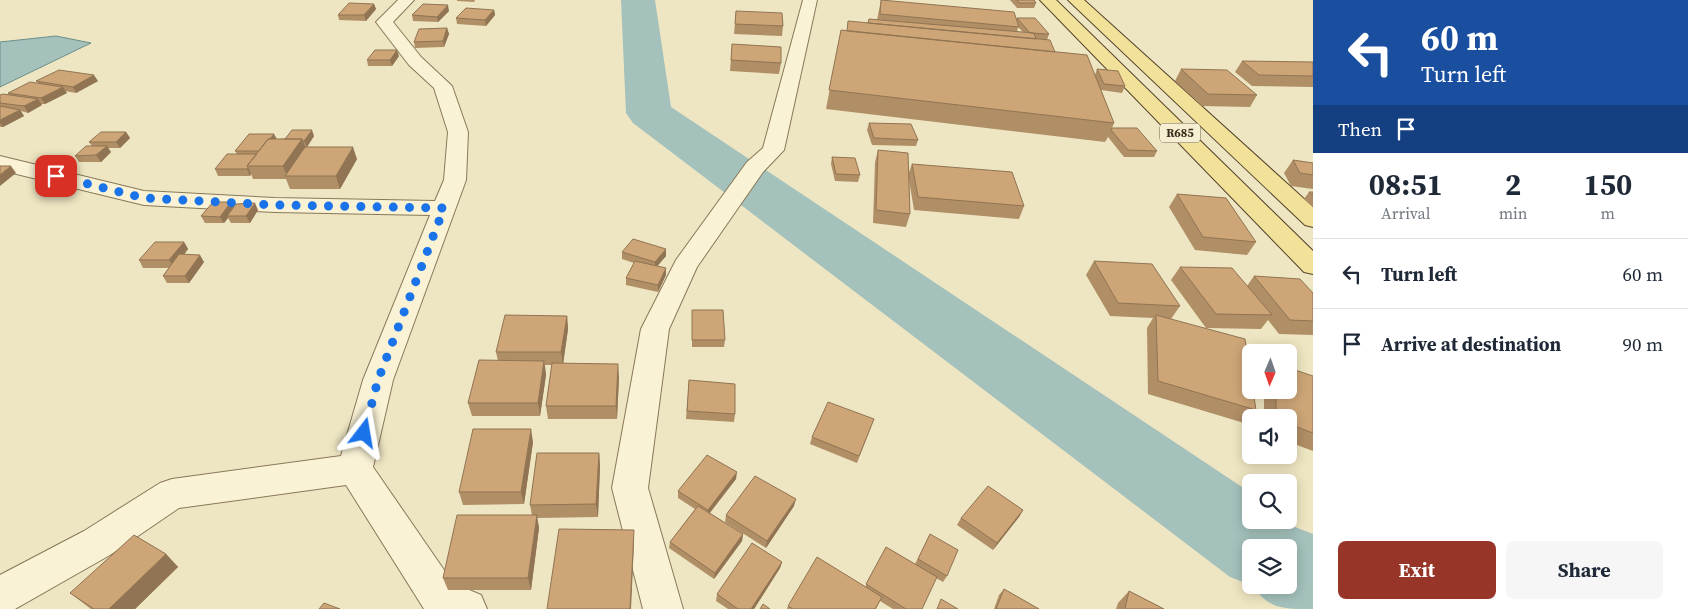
<!DOCTYPE html>
<style>
body{margin:0;font-family:"Source Serif 4",serif;background:#f6f6f7;color:#1f2937;height:100vh;display:flex;flex-direction:column;font-size:19px;white-space:nowrap}
*{box-sizing:border-box;margin:0}
p{font-size:16px;color:#747a83}
.icon{flex:none;width:28px;height:28px;fill:none;stroke:currentColor;stroke-width:2;stroke-linecap:round;stroke-linejoin:round}
.map{position:relative;flex:1;overflow:hidden}
.sheet{display:flex;flex-direction:column;background:#fff;width:375px}
.sheet>*{flex:none}
.guide{background:#1a4fa0;color:#fff;overflow:hidden}
.needle{width:32px;rotate:182deg}
.tools{position:absolute;left:1242px;top:344px;display:grid;gap:10px}
.tools a{display:grid;place-items:center;width:55px;height:55px;border-radius:8px;background:#fff;box-shadow:0 2px 12px #0003;font-size:25px}
.pin{position:absolute;display:grid;place-items:center;width:42px;height:42px;color:#fff;margin:-21px;border-radius:10px;box-shadow:0 2px 8px #0006}
.me{position:absolute;width:55px;margin:-28px;rotate:14deg;stroke-linejoin:round;filter:drop-shadow(0 0 4px #0008)}
.turn{display:flex;align-items:center;gap:18px;height:105px;padding:0 25px;font-size:22px}
.turn .icon{width:65px;height:65px;stroke-width:2.5}
.turn b{display:block;font-size:35px;line-height:42px}
.then{display:flex;align-items:center;height:48px;padding:0 25px;background:#0003;gap:10px;font-size:19px}
.eta{display:flex;justify-content:space-evenly;align-items:center;height:85px;text-align:center}
.eta b{font-size:30px;font-weight:700;line-height:35px}
.primary-button{display:flex;gap:10px;margin-top:auto;padding:10px 25px}
.primary-button a{flex:1;height:58px;border-radius:8px;background:#973529;color:#fff;font-size:20px;font-weight:700;line-height:58px;text-align:center}
.primary-button a+a{background:#f6f6f7;color:#1f2937}
ul{padding:0;list-style:none}
li{display:flex;align-items:center;gap:15px;height:70px;padding:0 25px;border-top:1px solid #e0e1e3}
li div{flex:1}
li b{display:block;font-size:19px}
li em{font-style:normal}
main{display:flex;flex:1;min-height:0}
.map>svg:first-child{display:block}
.water{fill:#a4c1bc;stroke:#6b8f8a}
.lines{fill:none;stroke-linecap:round;stroke-linejoin:round}
.river{fill:#a4c1bc;fill-rule:evenodd}
.minor-casing{stroke:#887859;stroke-width:2}
.major-casing{stroke:#56452d;stroke-width:2}
.minor{fill:#f9f2d5;fill-rule:evenodd}
.major{fill:#f2e199;fill-rule:evenodd}
.wall{fill:#b08e66;fill-rule:evenodd}
.shaded-wall{fill:#907453}
.building{fill:#cda577;stroke:#907453}
.route{stroke:#1a73e8;stroke-width:9;stroke-dasharray:0 16.2}
.labels{text-anchor:middle;stroke-width:5;stroke-linejoin:round;paint-order:stroke}
.shield{fill:#f6efd1;stroke:#716753;stroke-width:1}
.shield-label{font-size:12px;font-weight:bold;fill:#382d1d}
</style>
<main>
<div class="map">
<svg width="1313" height="609" viewBox="0 0 1313 609">
<rect width="100%" height="100%" fill="#eee6c2"/>
<path class="water" d="M56 36 91 43 0 87V42Z"/>
<g class="lines">
<path class="river" d="M621 0H655L671 107 1251 493V520H1289V517L1295 527 1313 534V609C1281 609 1269 609 1252 585H1289V548H1251V585L1230 577 633 123 626 113Z"/>
<defs>
<path id="minor" d="M398 0H414L393 22 421 57 452 86 468 132 466 180 393 380 373 467 453 583 481 595 487 609H424L346 485 179 508 110 555 15 609H0V575L84 531 160 483 172 479 341 456 363 380 430 215 275 212 144 205 0 170V156L144 191 275 198 435 201 444 180 448 132 434 88 409 65 376 22Z
M803 0H817L784 150 763 172 697 267 669 329 648 488 683 609H643L612 488 641 329 676 260 747 162 763 148Z"/>
<path id="major" d="M1040 0H1056L1313 251V274L1304 272Z
M1068 0H1084L1313 207V227L1305 225Z"/>
</defs>
<use href="#minor" class="minor-casing"/>
<use href="#major" class="major-casing"/>
<use href="#minor" class="minor"/>
<use href="#major" class="major"/>
</g>
<path class="wall" d="M457 0H475L474 2 457 1Z
M881 0 1016 20 1017 18 1049 34 1047 40 1055 52 1095 75 1097 69 1125 86 1122 93 1101 90 1114 123 1112 128 1157 151 1154 157H1124L1108 137 1105 142 826 109 841 30 847 31 868 23 869 19 877 20ZM1018 27 1023 32H1017Z
M1010 0H1034L1036 3 1034 8H1017Z
M374 4 376 9 366 21 339 20 338 15Z
M494 10 495 15 486 26 457 24 456 18Z
M449 11 438 22 413 21 412 15Z
M736 11 783 26 782 36 734 34Z
M447 28 449 34 444 47 415 48 414 42Z
M732 44 781 63 779 74 730 71Z
M399 56 392 66H368L367 60Z
M1242 61 1313 62V87L1252 86 1235 72Z
M1181 69 1257 95 1250 107 1202 106 1175 81Z
M36 81H98L76 93 65 91 67 93 45 104H41L42 105 28 113 21 111 24 116 3 127H0V95L9 94 8 93 38 83Z
M869 123 918 140 916 146 872 145 867 130Z
M126 132 130 138 120 148H108L111 152 101 162H79L75 156 92 146 89 142Z
M274 134 277 139 314 136 307 147 357 159 340 189H290L286 179H253L251 174 250 176H218L215 169 237 154 235 151Z
M878 150 908 175 912 164 1024 206 1019 219 914 210 909 180 910 214 906 227 873 223 875 162Z
M832 157 860 175 858 182 835 181 831 164Z
M1293 160 1313 163V189L1291 186 1284 173Z
M1309 192H1313V207L1304 199Z
M1177 194 1256 242 1247 255 1195 250 1169 207Z
M231 202 234 207 258 210 250 223H231L228 218 224 223H205L201 216Z
M184 242 188 249 184 255 204 262 189 283H167L163 276 169 268H143L139 260Z
M622 252 666 256 657 266 666 275 658 292 626 285V278L634 263 622 259Z
M1094 261 1180 306 1171 319 1256 410 1244 423 1148 394 1147 328 1153 318 1110 316 1086 275Z
M1180 267 1247 286 1254 276 1313 293V335L1279 334 1268 320 1261 329 1206 328 1171 280Z
M692 310 725 340 724 347H692Z
M567 316 568 329 563 363 619 377 617 419H548L546 406 552 365H545L546 375 540 416H472L468 403 498 361 496 352Z
M1313 376V451L1289 442V418H1264V390H1289Z
M689 380 735 414 734 422 686 419Z
M871 427 857 463 810 444 812 437Z
M533 442 524 504 463 505 459 492Z
M599 453 600 466 598 517 537 518 539 528 531 590H448L443 578 532 515 530 505Z
M736 479 710 513 743 534 742 541 714 579 669 548 670 542 695 509 678 498V491Z
M794 506 766 548 725 522 726 515Z
M1023 510 1019 517 993 550 957 525 961 518Z
M930 534 947 576 943 582 936 578 922 609H893L880 601 876 609H787L788 606 865 587 886 547 915 564Z
M166 554 178 567 135 609H91L70 593Z
M782 562 780 568 754 609H728L716 601 717 594Z
M1004 589 1039 609H994L999 595Z
M1129 591 1164 609H1116L1118 603Z"/>
<path class="shaded-wall" d="M374 4 376 9 366 21 364 15Z
M448 5 449 11 438 22 437 17Z
M494 10 495 15 486 26 485 20Z
M447 28 449 34 444 47 443 41Z
M397 50 399 56 392 66 390 60Z
M94 75 98 81 76 93 73 87Z
M63 87 67 93 45 104 41 98Z
M38 99 42 105 28 113 24 106Z
M20 110 24 116 3 127 0 123V120Z
M312 130 314 136 307 147 304 141Z
M126 132 130 138 120 148 116 142Z
M274 134 277 140 261 151Z
M302 139 307 151 287 176 283 166Z
M107 146 111 152 101 162 96 155Z
M353 147 357 159 340 189 336 176Z
M11 166 16 173 0 186V175Z
M248 167 251 174 250 176 247 169Z
M231 202 234 209 227 216 228 218 224 223 220 217Z
M255 203 258 210 250 223 246 216Z
M184 242 188 249 174 267 169 260Z
M666 249V256L655 269V262Z
M200 255 204 262 189 283 185 276Z
M666 268V275L658 292V285Z
M567 316 568 329 563 365 561 352Z
M544 361 546 375 540 416 538 403Z
M618 364 619 377 617 419 616 406Z
M531 429 533 442 524 504 521 492Z
M599 453 600 466 598 517 596 504Z
M737 472 736 479 707 516 708 510Z
M796 499 794 506 766 548 767 541Z
M1023 510 1019 517 993 550 997 543Z
M537 515 539 528 531 590 528 578Z
M634 530V543L631 609H630Z
M743 534 742 541 714 579 715 573Z
M166 554 178 567 135 609H109Z
M782 562 780 568 754 609H751Z"/>
<path class="building" d="M881 0 1014 12 1019 27 880 14Z
M1017 0H1034L1036 3H1019Z
M349 3 374 4 364 15H338Z
M423 4 448 5 437 17 412 15Z
M466 8 494 10 485 20 456 18Z
M736 11 782 13 783 26 735 24Z
M1017 18H1035L1049 34 1030 33Z
M869 19 1034 33 1036 39 868 23Z
M848 21 1050 40 1055 52 847 31Z
M447 28 443 41 414 42 419 29Z
M841 30 1087 55 1114 123 829 90Z
M732 44 781 47V63L731 60Z
M375 50H397L390 60H367Z
M1242 61 1313 62V76L1259 75Z
M1097 69 1118 71 1125 86 1104 84Z
M1181 69 1227 70 1257 95 1208 94Z
M59 70 94 75 73 87 36 81Z
M30 82 63 87 41 98 8 93Z
M3 94 38 99 24 106 0 103V95Z
M0 106 20 110 0 120Z
M869 123 911 124 918 140 874 138Z
M1112 128H1137L1157 151 1128 150 1111 130Z
M292 130H312L304 141H303L302 139H285Z
M101 132H126L116 142H89Z
M249 134H274L270 139H268L259 151H235Z
M268 139H302L283 166H247Z
M86 146H107L96 155 75 156Z
M305 147H353L336 176H285Z
M878 150 908 153 910 214 876 210Z
M227 154H257L247 166 248 167 247 169H215Z
M832 157 855 158 860 175 836 174Z
M1293 160 1313 163V175L1300 173Z
M912 164 1012 172 1024 206 918 197Z
M0 166H11L0 175Z
M1309 192H1313V196Z
M1177 194 1226 198 1256 242 1203 237Z
M213 202H231L220 217 201 216Z
M255 203 246 216H227L236 204Z
M633 239 666 249 655 262 622 252Z
M155 242H184L169 260H139Z
M179 254 200 255 185 276H163Z
M635 261 666 268 658 285 626 278Z
M1094 261 1152 264 1180 306 1118 303Z
M1180 267 1232 268 1272 315 1216 314Z
M1254 276 1300 279 1313 293V321L1290 320Z
M692 310H723L725 340H692Z
M505 315 567 316 561 352H496Z
M1156 315 1245 339 1251 377V390H1253L1256 410 1158 381Z
M479 360 544 361 538 403H468Z
M552 363 618 364 616 406H546Z
M1289 368 1313 376V433L1289 424V418H1276V390H1289Z
M689 380 735 384V414L687 411Z
M828 402 874 419 859 456 812 437Z
M473 429H531L521 492H459Z
M537 453H599L596 504 530 505Z
M707 455 737 472 708 510 678 491Z
M755 476 796 499 767 541 726 515Z
M988 486 1023 510 997 543 961 518Z
M698 506 743 534 715 573 670 542Z
M457 515H537L528 578H443Z
M559 529 634 530 630 609H547Z
M930 534 958 550 947 576 918 559Z
M134 535 166 554 109 609H94L70 593Z
M752 543 782 562 751 609H738L717 594Z
M886 547 937 577 922 609H906L866 584Z
M817 557 882 597 875 609H793L788 606Z
M1004 589 1039 609H996Z
M1129 591 1164 609H1125Z
M941 599 958 609H937Z
M324 603 340 609H319Z
M763 604 770 609H760Z"/>
<g class="lines">
<path class="route" d="M56 176 144 198 275 205 444 208 378 380 364 433"/>
</g>
<g class="labels">
<rect class="shield" x="1160" y="123.5" width="40" height="19" rx="4"/>
<g class="shield-label">
<text x="1180" y="137">R685</text>
</g>
</g>
</svg>
<div class="tools">
<a><svg class="needle" viewBox="-14 -14 28 28"><path d="M0-13l5 13h-10z" fill="#e53935"/><path d="M0 13l5-13h-10z" fill="#747a83"/></svg></a>
<a><svg class="icon" aria-label="sound" viewBox="0 0 24 24"><path d="M4 9h4l5-4v14l-5-4H4zM17 9q2 3 0 6"/></svg></a>
<a><svg class="icon" aria-label="search" viewBox="0 0 24 24"><circle cx="10" cy="10" r="6"/><path d="M15 15l6 6"/></svg></a>
<a><svg class="icon" aria-label="layers" viewBox="0 0 24 24"><path d="M12 4l9 5-9 5-9-5zM3 14l9 5 9-5"/></svg></a>
</div>
<div class="pin" style="left:56px;top:176px;background:#d93025"><svg class="icon" aria-label="arrive" viewBox="0 0 24 24"><path d="M6 21V4h12l-3 4 3 4H6"/></svg></div>
<svg class="me" style="left:364px;top:433px" viewBox="-20 -20 40 40"><path d="M0-17L14 15 0 8-14 15z" fill="#1a73e8" stroke="#fff" stroke-width="4"/></svg>
</div>
<section class="sheet">
<div class="guide">
<div class="turn"><svg class="icon" aria-label="left" viewBox="0 0 24 24"><path d="M17 20v-9H6M10 6l-5 5 5 5"/></svg><div><b>60 m</b>Turn left</div></div>
<div class="then">Then<svg class="icon" aria-label="arrive" viewBox="0 0 24 24"><path d="M6 21V4h12l-3 4 3 4H6"/></svg></div>
</div>
<div class="eta">
<div><b>08:51</b><p>Arrival</p></div>
<div><b>2</b><p>min</p></div>
<div><b>150</b><p>m</p></div>
</div>
<ul>
<li><svg class="icon" aria-label="left" viewBox="0 0 24 24"><path d="M17 20v-9H6M10 6l-5 5 5 5"/></svg><div><b>Turn left</b></div><em>60 m</em></li>
<li><svg class="icon" aria-label="arrive" viewBox="0 0 24 24"><path d="M6 21V4h12l-3 4 3 4H6"/></svg><div><b>Arrive at destination</b></div><em>90 m</em></li>
</ul>
<div class="primary-button"><a>Exit</a><a>Share</a></div>
</section>
</main>
